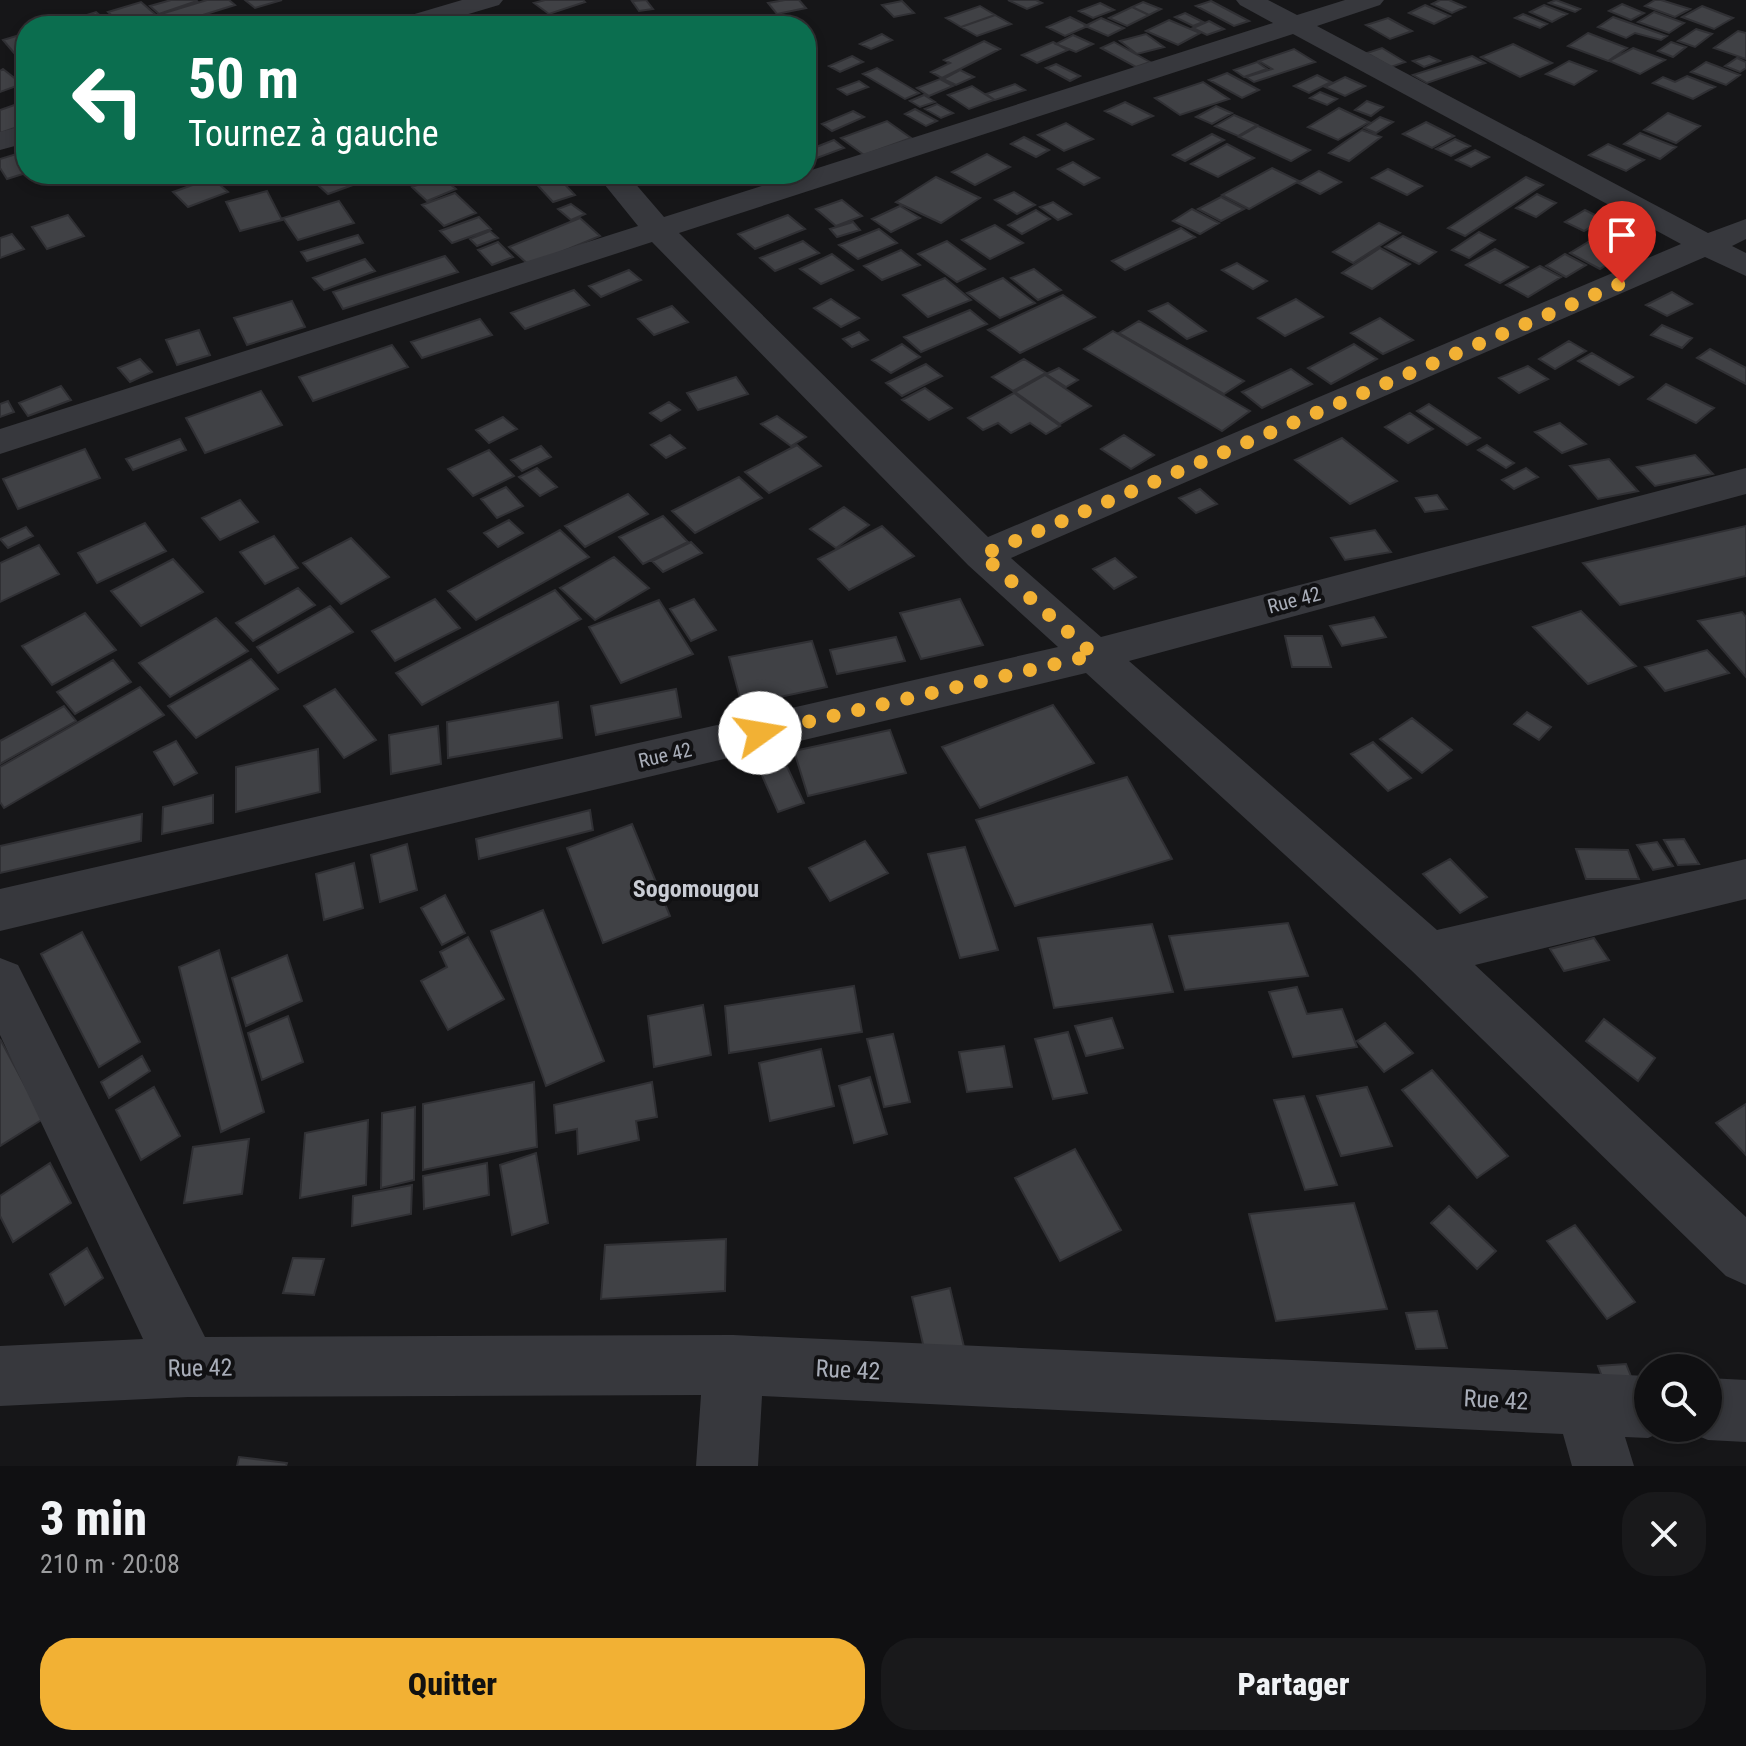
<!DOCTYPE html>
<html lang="fr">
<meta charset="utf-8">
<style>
body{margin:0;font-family:"Roboto Condensed",sans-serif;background:#19191b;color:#f1f3f6;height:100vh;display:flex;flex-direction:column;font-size:30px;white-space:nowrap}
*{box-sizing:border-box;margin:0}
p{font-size:26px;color:#9c9d9f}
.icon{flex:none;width:44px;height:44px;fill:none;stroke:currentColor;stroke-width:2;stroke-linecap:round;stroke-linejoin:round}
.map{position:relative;height:1466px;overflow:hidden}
.panel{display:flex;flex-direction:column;background:#101012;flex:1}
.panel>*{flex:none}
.banner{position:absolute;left:16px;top:16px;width:800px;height:168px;border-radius:32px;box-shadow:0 4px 12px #0003,0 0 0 2px #303032;background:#0b6e4f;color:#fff;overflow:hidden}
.buttons{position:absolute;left:1634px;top:1354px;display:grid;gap:16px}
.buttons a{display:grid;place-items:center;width:88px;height:88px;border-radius:50%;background:#101012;box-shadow:0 4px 12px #0003,0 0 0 2px #303032;font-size:40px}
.pin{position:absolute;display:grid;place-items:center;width:68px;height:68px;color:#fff;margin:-82px -34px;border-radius:50% 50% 50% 0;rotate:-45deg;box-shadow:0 0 8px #0007}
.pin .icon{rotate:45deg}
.me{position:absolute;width:88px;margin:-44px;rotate:77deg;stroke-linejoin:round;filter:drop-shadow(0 0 6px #0008)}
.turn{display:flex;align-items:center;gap:28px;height:168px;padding:0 40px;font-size:36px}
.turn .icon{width:104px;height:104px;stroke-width:2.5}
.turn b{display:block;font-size:56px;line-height:68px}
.round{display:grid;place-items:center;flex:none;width:84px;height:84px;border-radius:32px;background:#19191b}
.summary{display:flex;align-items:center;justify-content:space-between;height:136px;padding:0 40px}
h1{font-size:48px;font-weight:800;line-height:60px}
.cta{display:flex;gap:16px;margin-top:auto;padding:16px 40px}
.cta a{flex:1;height:92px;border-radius:32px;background:#f2b134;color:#111;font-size:32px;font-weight:800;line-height:92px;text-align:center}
.cta a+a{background:#19191b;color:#f1f3f6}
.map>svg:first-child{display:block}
.building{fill:#404145;stroke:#303034;stroke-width:2}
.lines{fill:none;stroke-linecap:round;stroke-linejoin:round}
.minor{fill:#37383d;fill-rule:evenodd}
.route{stroke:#f2b134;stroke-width:14;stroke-dasharray:0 25.2}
.labels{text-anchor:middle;stroke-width:8;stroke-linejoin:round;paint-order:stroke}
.street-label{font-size:20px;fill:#a8adb8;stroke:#111113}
.quarter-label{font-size:24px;font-weight:bold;fill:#c9ccd4;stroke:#111113}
.near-street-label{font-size:24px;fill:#a8adb8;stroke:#111113}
</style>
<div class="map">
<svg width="1746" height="1466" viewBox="0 0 1746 1466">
<rect width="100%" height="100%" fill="#161618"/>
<path class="building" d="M171 0H196L197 1 159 14 150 6Z
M207 0H229L235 5 174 24 161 14Z
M245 0H282L255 8Z
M545 0H583L585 2 549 14 534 3Z
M646 0 653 9 639 11 632 1Z
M785 0H799L806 8 777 14 768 3Z
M1008 0H1036L1042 3 1027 9Z
M1440 0H1449L1465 7 1452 13 1432 4Z
M1556 0 1580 9 1575 12 1549 3Z
M1655 0H1661L1690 9 1675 17 1645 6Z
M902 1 914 13 894 17 882 5Z
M1211 1 1249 21 1234 26 1196 6Z
M141 2 156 15 122 25 108 12Z
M1143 2 1161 9 1149 15 1132 7Z
M1100 3 1114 10 1093 18 1079 11Z
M1622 4 1644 13 1631 20 1609 11Z
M1425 5 1450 16 1434 24 1409 13Z
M1544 5 1567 14 1552 22 1530 12Z
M980 6 995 15 961 27 946 18Z
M1702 6 1733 18 1714 29 1682 17Z
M1132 7 1149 15 1127 26 1109 18Z
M96 12 112 26H52Z
M1654 12 1684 23 1669 33 1638 22Z
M1185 13 1203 22 1193 26 1175 17Z
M1523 14 1547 24 1540 28 1515 18Z
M995 15 1011 24 977 36 961 27Z
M1070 17 1088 26 1065 36 1047 27Z
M1613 17 1667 36 1661 40 1635 33 1626 38 1598 27Z
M322 18 333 26H298Z
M1101 18 1124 28 1108 36 1085 26Z
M1388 18 1412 31 1390 39 1366 25Z
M1169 20 1200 33 1178 45 1146 31Z
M1209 21 1224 29 1207 35 1193 28Z
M1696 29 1712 34 1695 47 1678 41Z
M1738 31 1746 33V59L1714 48Z
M26 33V51L15 54 3 40Z
M1588 33 1627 48 1608 61 1568 46Z
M882 34 892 40 871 49 860 44Z
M1146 34 1164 47 1137 54 1120 41Z
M1073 35 1093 44 1076 52 1056 44Z
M984 41 1000 49 942 78 931 72 950 63 944 60Z
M1053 42 1068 50 1037 63 1022 55Z
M1114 42 1150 62 1136 67 1101 48Z
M1671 42 1686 47 1673 57 1658 51Z
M1513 44 1552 63 1520 77 1481 57Z
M1382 48 1405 62 1391 67 1367 53Z
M1633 48 1665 60 1640 74 1609 61Z
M1294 49 1315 62 1254 82 1246 77 1272 69 1259 61Z
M852 56 863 62 840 72 829 66Z
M1429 56 1440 61 1424 67 1413 61Z
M1472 56 1485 63 1427 83 1413 75Z
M1737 58 1746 62V68L1740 72 1725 66Z
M1569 61 1596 71 1574 85 1546 74Z
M1257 62 1267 69 1244 77 1234 70Z
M1706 62 1740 75 1726 85 1691 72Z
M1056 64 1080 76 1070 81 1046 68Z
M877 68 919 93 905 99 863 74Z
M3 69 22 84 0 92V71Z
M960 70 974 77 956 85 943 79Z
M1227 73 1259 90 1242 98 1209 80Z
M1317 75 1331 82 1309 93 1294 86Z
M1687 76 1715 87 1693 99 1653 83 1663 77 1675 82Z
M1345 77 1365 86 1345 96 1325 87Z
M940 79 953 86 929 96 917 88Z
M859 81 868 87 847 95 838 89Z
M1203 82 1229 99 1180 115 1155 98Z
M1015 84 1025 90 995 100 986 94Z
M972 86 994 100 969 109 948 95Z
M1320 92 1337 99 1327 105 1310 98Z
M924 95 935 102 920 107 910 101Z
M26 101V124L0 133V110Z
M1367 101 1383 107 1371 116 1355 110Z
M1125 102 1153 116 1132 125 1105 111Z
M937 104 953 113 941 118 925 109Z
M1216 106 1232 113 1212 124 1196 117Z
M1339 108 1369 122 1338 140 1308 127Z
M915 109 937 121 926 126 905 114Z
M853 111 864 117 832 131 822 124Z
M1668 113 1700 126 1676 143 1644 130Z
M1234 115 1257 125 1238 136 1215 126Z
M1380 117 1393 122 1376 133 1364 128Z
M887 121 911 138 864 155 841 138Z
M1426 122 1454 136 1432 148 1403 134Z
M1066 123 1093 139 1064 151 1038 135Z
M1258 126 1310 150 1291 161 1239 137Z
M1362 130 1381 137 1349 161 1329 153Z
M1640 133 1676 147 1660 159 1624 144Z
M1212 134 1224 140 1185 161 1173 155Z
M1024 137 1049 150 1036 157 1011 144Z
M1455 139 1470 146 1451 156 1436 149Z
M834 140 844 148 806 162V151Z
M1227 144 1254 158 1218 177 1191 164Z
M1608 144 1644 160 1626 171 1589 155Z
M1475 150 1489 157 1471 167 1456 160Z
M26 151V173L7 179 0 168V159Z
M987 154 1010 167 975 185 952 172Z
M1073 162 1099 178 1084 185 1058 169Z
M1272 168 1299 181 1249 209 1222 195Z
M1388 169 1422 186 1407 195 1372 178Z
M1319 171 1341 182 1320 194 1298 183Z
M312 174H353L361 182 328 194 308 176Z
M539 174H555L575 195 553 202 530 177Z
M736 174H779L752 185Z
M440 176 456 189 427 201 412 187Z
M936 177 980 198 941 223 896 202Z
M1526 177 1543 185 1465 236 1448 228Z
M212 178 228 192 188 207 173 192Z
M267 191 282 220 240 231 226 202Z
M1014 192 1035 205 1017 214 995 200Z
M455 193 476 213 444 226 422 205Z
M1537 194 1556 203 1536 217 1516 208Z
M1221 197 1244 209 1221 221 1198 209Z
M842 200 862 216 836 226 816 209Z
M339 201 354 223 298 240 283 218Z
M1053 202 1071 214 1058 220 1040 207Z
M571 204 585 214 571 220 558 209Z
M900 206 920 218 891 232 872 219Z
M1192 209 1219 223 1200 234 1173 221Z
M1036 210 1050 219 1022 234 1008 225Z
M1585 210 1652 244 1637 253 1591 227 1584 231 1565 222Z
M68 215 84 236 47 249 32 227Z
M788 215 805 229 755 249 738 234Z
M479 217 491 229 452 243 440 231Z
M580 218 600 236 529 265 509 247Z
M853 222 860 230 837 237 830 229Z
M1379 223 1400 233 1353 263 1333 252Z
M995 225 1023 243 990 259 962 240Z
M1181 228 1195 237 1125 270 1112 261Z
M879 229 897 243 858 259 839 245Z
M490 231 498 238 477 246 470 239Z
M1479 232 1495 240 1469 258 1452 250Z
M12 234 24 249 0 258V238Z
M358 235 363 243 307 261 301 252Z
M1403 236 1436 252 1419 264 1385 247Z
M1595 238 1625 253 1600 269 1570 253Z
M803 241 819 253 775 271 760 258Z
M947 241 985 269 957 282 918 254Z
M498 242 513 257 492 265 478 250Z
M1380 248 1410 264 1372 289 1342 273Z
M1495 249 1528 267 1500 283 1466 265Z
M901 250 920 265 882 280 864 266Z
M832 254 853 270 821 284 800 269Z
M1565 254 1586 265 1566 277 1546 266Z
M445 256 458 272 343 309 333 292Z
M365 259 375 271 324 290 313 278Z
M1237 263 1267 281 1253 289 1222 270Z
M1540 266 1561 277 1528 297 1506 285Z
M1034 269 1061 290 1038 300 1011 278Z
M629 270 641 280 601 297 589 286Z
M945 278 971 300 928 317 903 295Z
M1003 278 1035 303 1000 318 967 293Z
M574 290 589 305 525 329 511 313Z
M1672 292 1692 304 1667 316 1646 305Z
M1063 295 1095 317 1020 353 988 330Z
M831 299 859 318 841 327 814 308Z
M1296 299 1323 317 1285 336 1258 318Z
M292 301 305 327 247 345 234 318Z
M1168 303 1206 331 1187 339 1149 311Z
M672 306 688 322 654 335 638 319Z
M970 310 987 324 921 352 904 337Z
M1380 318 1413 340 1383 354 1351 333Z
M480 319 492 335 422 358 411 342Z
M1139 321 1244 381 1224 394 1119 333Z
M1662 325 1692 338 1682 348 1651 335Z
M199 330 210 355 177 365 166 340Z
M1113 331 1250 411 1222 431 1084 349Z
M859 332 868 340 852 347 843 339Z
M1569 341 1586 351 1555 369 1539 359Z
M902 344 920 357 891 373 872 360Z
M1354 344 1377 359 1331 384 1308 368Z
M392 345 408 367 313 401 299 377Z
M1710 349 1746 368V384L1697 358Z
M1592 353 1633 377 1619 385 1578 361Z
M140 359 152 372 130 382 118 368Z
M1024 359 1046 373 1013 391 992 377Z
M926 364 942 376 902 396 886 383Z
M1528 366 1548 379 1519 393 1499 378Z
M1059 368 1078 380 1066 387 1046 374Z
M1291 369 1312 384 1262 408 1242 392Z
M1045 375 1091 406 1060 424 1015 392Z
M736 377 748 394 698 410 687 393Z
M1666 384 1714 408 1696 423 1648 399Z
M61 386 71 400 28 416 19 403Z
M925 388 952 408 929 420 902 400Z
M261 391 282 425 205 453 186 418Z
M1014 393 1060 426 1046 434 1030 423 1011 433 998 423 983 430 968 418Z
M8 401 14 412 0 417V404Z
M669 402 680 410 661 421 650 413Z
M1429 404 1480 438 1467 445 1417 411Z
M1410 413 1433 429 1408 443 1385 427Z
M777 416 806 437 791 446 761 424Z
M503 417 517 429 489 443 476 430Z
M1560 423 1586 444 1562 453 1535 432Z
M670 435 685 448 666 458 651 445Z
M1124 435 1154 455 1131 469 1101 449Z
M1342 438 1397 481 1350 504 1295 460Z
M180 439 186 450 133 470 126 459Z
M797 445 821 466 769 493 745 472Z
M1487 445 1514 463 1506 468 1478 450Z
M541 446 551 457 522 471 511 460Z
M85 449 100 478 18 509 3 479Z
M489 450 514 476 473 496 448 469Z
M1695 455 1713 474 1655 486 1637 467Z
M1609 459 1638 491 1598 499 1570 466Z
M537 468 557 487 540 496 519 477Z
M1526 468 1538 477 1514 489 1502 480Z
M739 477 762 498 695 533 672 511Z
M506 487 523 506 497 518 481 499Z
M1200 489 1217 504 1196 513 1179 498Z
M628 494 648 514 585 547 565 526Z
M1437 495 1447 509 1425 512 1416 498Z
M240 500 258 522 220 540 202 518Z
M844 507 869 525 836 548 810 529Z
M663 516 688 542 643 564 619 537Z
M509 520 523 533 498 547 484 533Z
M145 523 166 551 97 583 78 553Z
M882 526 914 556 849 590 818 559Z
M1746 526V576L1620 605 1583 563Z
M26 527 33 536 8 548 0 539Z
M560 530 589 557 476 620 448 591Z
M1375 530 1391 552 1345 560 1331 538Z
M274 536 298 568 265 584 240 552Z
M351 538 389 577 341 604 303 563Z
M691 542 702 553 663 572 652 561Z
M39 545 59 574 0 602V563Z
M614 557 649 588 595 620 560 588Z
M1115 558 1136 577 1114 589 1093 569Z
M173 559 203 592 141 626 111 591Z
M298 588 315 605 253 641 236 623Z
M555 590 581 619 422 705 396 673Z
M435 599 460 628 395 661 372 631Z
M694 599 716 630 691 641 670 609Z
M960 599 983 645 921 659 900 613Z
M659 600 693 654 621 683 589 627Z
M330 606 353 632 278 673 257 647Z
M1581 611 1636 666 1588 684 1533 627Z
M1742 612 1746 617V677L1698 621Z
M85 613 116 650 52 685 22 646Z
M1374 617 1386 637 1342 646 1330 626Z
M216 618 248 651 170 697 139 663Z
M1285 636H1322L1331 667H1292Z
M896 637 905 661 837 674 830 650Z
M812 641 827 687 742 705 729 657Z
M1707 650 1729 673 1665 691 1645 667Z
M251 659 278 689 196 738 168 706Z
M113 660 131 682 75 714 57 692Z
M140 687 164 715 4 808 0 802V767Z
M335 689 376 740 344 758 304 706Z
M676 689 681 717 596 735 591 706Z
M558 702 562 738 448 758 447 722Z
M1053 705 1094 763 980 808 942 747Z
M64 706 76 721 0 764V741Z
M1527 712 1551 727 1539 740 1514 724Z
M1412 718 1452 750 1422 773 1380 739Z
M438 726 441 764 391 774 389 735Z
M890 730 906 773 808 796 794 751Z
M176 741 197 773 174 785 154 752Z
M1373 742 1411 778 1388 791 1351 754Z
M318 749 320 792 236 812V767Z
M782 756 804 803 778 812 757 764Z
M1127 777 1172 859 1015 906 976 820Z
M213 795V823L162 834 163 807Z
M590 810 593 830 479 859 476 839Z
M142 814 141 841 0 873V846Z
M632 824 670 916 603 943 567 848Z
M1684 839 1699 864 1678 865 1664 840Z
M865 841 888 873 830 901 809 868Z
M1657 842 1673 866 1653 870 1637 845Z
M407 844 417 890 380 902 371 855Z
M965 847 998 950 960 958 928 854Z
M1576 849 1628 850 1639 879H1586Z
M1450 859 1487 897 1460 913 1423 874Z
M354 863 363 908 324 920 316 874Z
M445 895 465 933 442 945 421 908Z
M543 910 604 1061 546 1086 491 931Z
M1288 923 1308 976 1185 990 1169 936Z
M1152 924 1173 992 1054 1008 1038 938Z
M82 932 140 1042 99 1067 41 954Z
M468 937 504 999 448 1030 421 981 447 967 440 952Z
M1594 938 1609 960 1564 971 1550 949Z
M219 950 264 1112 221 1132 179 967Z
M287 955 302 1001 246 1026 232 978Z
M854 986 862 1032 729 1053 725 1006Z
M1297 987 1307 1014 1342 1009 1357 1047 1293 1057 1269 992Z
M703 1005 711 1055 654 1067 648 1016Z
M288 1016 303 1062 262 1080 248 1033Z
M1112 1018 1123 1048 1086 1056 1075 1026Z
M1604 1019 1655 1058 1638 1081 1586 1041Z
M1385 1023 1413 1053 1384 1072 1357 1041Z
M1068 1032 1087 1093 1053 1099 1035 1039Z
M893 1034 910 1102 884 1107 867 1039Z
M0 1039 43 1119 0 1146Z
M1004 1046 1012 1087 967 1092 959 1052Z
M821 1049 834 1106 770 1121 759 1063Z
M142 1056 150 1071 109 1098 101 1082Z
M1432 1070 1508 1156 1477 1178 1402 1090Z
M870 1077 887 1134 854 1143 839 1086Z
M534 1082 537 1147 423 1170V1104Z
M652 1082 657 1117 636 1121 639 1140 578 1154 577 1129 556 1133 554 1105Z
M154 1087 180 1136 141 1160 116 1110Z
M1367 1087 1392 1146 1341 1156 1317 1096Z
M1304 1096 1337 1185 1305 1190 1274 1100Z
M1746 1104V1155L1716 1123Z
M415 1107 414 1180 381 1188 382 1113Z
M368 1120 366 1185 300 1198 305 1133Z
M249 1139 242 1194 184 1203 193 1147Z
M1075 1149 1121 1230 1060 1261 1015 1178Z
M536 1153 548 1223 512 1235 500 1165Z
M50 1163 71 1203 13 1242 0 1216V1196Z
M487 1163 489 1195 424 1209 423 1176Z
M412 1185 411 1214 352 1226 353 1196Z
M1354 1203 1387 1309 1276 1321 1249 1214Z
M1449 1206 1496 1251 1477 1269 1431 1223Z
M1575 1225 1635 1302 1607 1319 1547 1241Z
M726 1239 725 1291 601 1299 605 1245Z
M87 1248 103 1278 65 1305 50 1274Z
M293 1258 324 1259 314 1295 283 1293Z
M950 1288 964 1347 926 1357 912 1297Z
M1437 1311 1447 1348 1416 1349 1406 1313Z
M1626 1364 1636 1389 1608 1393 1598 1366Z
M239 1457 287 1463 286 1466H237Z"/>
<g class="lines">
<path class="minor" d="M462 0H503L499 5 428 26H387L391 21Z
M1236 0H1268L1297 15 1345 0H1384L1380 5 1317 26 1708 233 1746 219V239L1732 246 1746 253V276L1705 257 1011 558 1101 637 1746 468V494L1129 661 1437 930 1746 859V899L1475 965 1746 1217V1285L1726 1276 1411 970 1086 673 0 931V889L1058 647 968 565 652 242 0 454V429L638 226 596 174H627L664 217 1273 23 1240 5ZM1293 34 1681 244 988 537 679 233Z
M26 125V143L0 150V132Z
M0 958 18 965 205 1337 733 1335 1648 1376V1428H1670L1648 1438 1625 1437 1634 1466H1572L1563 1434 762 1396 758 1466H696L701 1395 188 1397 0 1406V1346L143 1339 0 1035Z
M1708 1378 1746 1380V1442L1708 1440 1686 1431 1685 1428H1708Z"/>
</g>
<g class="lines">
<path class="route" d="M760 733 1094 655 982 555 1622 283"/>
</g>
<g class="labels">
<g class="street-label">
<text transform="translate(1294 600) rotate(-15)" y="7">Rue 42</text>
<text transform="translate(665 755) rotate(-13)" y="7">Rue 42</text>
</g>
<g class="quarter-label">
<text x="696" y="897">Sogomougou</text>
</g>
<g class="near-street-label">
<text transform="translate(200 1368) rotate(-1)" y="8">Rue 42</text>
<text transform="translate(848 1370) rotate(3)" y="8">Rue 42</text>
<text transform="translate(1496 1400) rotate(3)" y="8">Rue 42</text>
</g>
</g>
</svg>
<div class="buttons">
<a><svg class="icon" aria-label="search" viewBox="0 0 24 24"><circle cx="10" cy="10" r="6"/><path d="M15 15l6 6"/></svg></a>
</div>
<div class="pin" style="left:1622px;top:283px;background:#d93025"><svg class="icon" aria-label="arrive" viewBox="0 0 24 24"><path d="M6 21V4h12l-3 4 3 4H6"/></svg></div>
<svg class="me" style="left:760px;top:733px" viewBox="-20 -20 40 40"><circle r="19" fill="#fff"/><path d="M0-13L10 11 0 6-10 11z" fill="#f2b134"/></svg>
<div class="banner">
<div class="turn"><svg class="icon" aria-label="left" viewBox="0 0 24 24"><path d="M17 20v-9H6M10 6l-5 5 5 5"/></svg><div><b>50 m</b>Tournez à gauche</div></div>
</div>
</div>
<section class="panel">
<div class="summary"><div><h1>3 min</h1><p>210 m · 20:08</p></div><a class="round"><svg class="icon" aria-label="close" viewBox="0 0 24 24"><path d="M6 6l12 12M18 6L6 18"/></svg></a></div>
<div class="cta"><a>Quitter</a><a>Partager</a></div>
</section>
